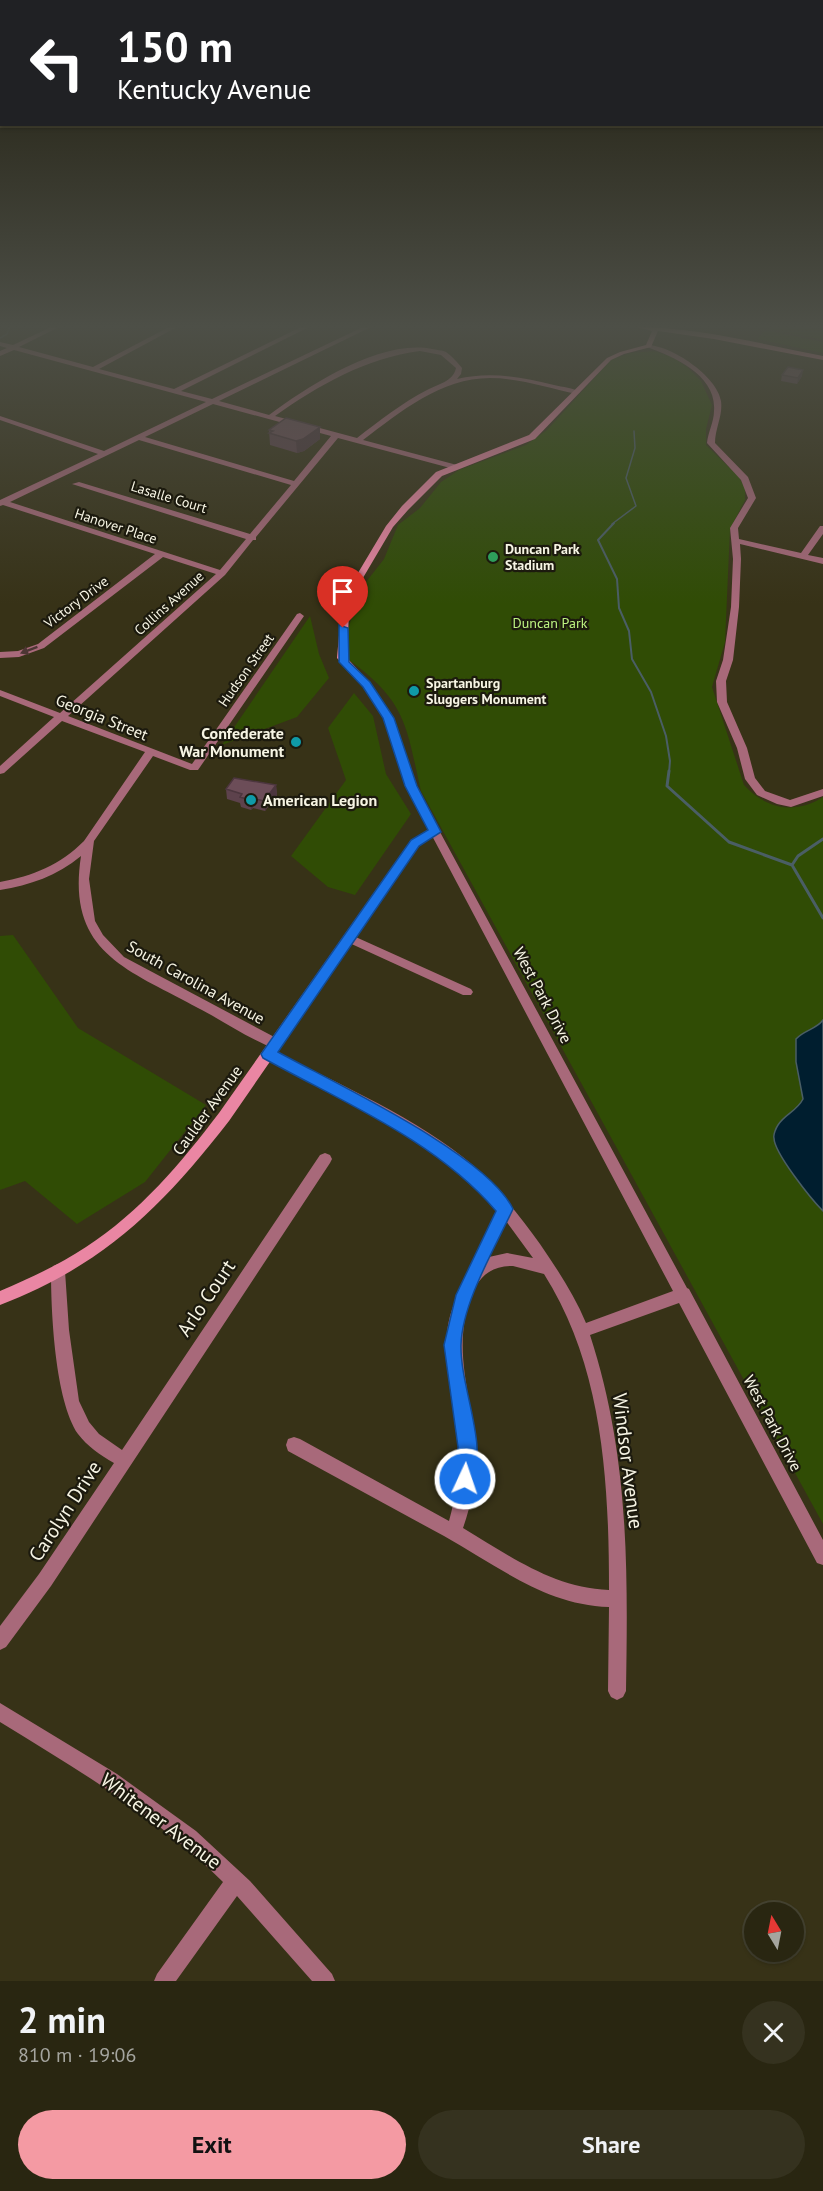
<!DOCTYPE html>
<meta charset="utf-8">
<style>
body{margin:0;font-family:"PT Sans",sans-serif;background:#35321f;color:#f1f3f6;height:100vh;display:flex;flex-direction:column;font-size:22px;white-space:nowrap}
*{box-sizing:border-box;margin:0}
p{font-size:20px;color:#a5a59f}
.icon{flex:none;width:33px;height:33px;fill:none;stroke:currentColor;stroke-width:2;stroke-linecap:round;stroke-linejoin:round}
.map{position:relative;height:1981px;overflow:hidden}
.sheet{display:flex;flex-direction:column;background:#292611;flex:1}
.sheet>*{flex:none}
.top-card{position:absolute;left:0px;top:0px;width:824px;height:126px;box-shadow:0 2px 4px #0004,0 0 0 2px #454331;background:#202124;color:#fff;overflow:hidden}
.needle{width:39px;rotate:350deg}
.tools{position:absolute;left:744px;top:1902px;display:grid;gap:12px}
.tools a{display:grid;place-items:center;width:60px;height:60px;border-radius:50%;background:#292611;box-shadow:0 2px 4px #0004,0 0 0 2px #454331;font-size:30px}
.pin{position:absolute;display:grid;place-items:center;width:51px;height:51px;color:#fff;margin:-62px -26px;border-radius:50% 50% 50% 0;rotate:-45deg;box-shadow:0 0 6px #0007}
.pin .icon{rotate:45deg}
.me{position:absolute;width:66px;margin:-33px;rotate:3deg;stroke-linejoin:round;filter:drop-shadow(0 0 4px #0008)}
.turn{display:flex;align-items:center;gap:21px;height:126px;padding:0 18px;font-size:27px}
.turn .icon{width:78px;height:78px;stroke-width:2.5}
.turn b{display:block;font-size:42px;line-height:51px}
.round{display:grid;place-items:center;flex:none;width:63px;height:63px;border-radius:32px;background:#35321f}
.summary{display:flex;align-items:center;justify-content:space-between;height:102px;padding:0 18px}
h1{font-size:36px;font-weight:600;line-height:45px}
.primary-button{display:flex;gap:12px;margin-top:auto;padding:12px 18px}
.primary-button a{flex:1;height:69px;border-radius:36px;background:#f49aa3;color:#111;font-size:24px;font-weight:600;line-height:69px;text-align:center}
.primary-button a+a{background:#35321f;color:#f1f3f6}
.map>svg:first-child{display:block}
.green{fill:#304c05}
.water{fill:#001e2f;stroke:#4a5e65;stroke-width:1.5}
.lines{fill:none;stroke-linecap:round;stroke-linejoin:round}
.stream-far2{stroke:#4a5e65;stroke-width:1.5}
.stream-far1{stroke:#4a5e65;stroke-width:2}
.stream{stroke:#4a5e65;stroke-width:3}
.street{fill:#a8697a;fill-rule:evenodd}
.secondary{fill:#ea86a3;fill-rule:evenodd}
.wall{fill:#5d424c}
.shaded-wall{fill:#4c363e}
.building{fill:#6c4d58;stroke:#4c363e;stroke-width:1.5}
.oneway{fill:#4d3634}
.route{fill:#1a73e8;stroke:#114b97;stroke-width:1.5}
.leisure-dot{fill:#2e9e5b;stroke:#1c1a0e;stroke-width:2}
.culture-dot{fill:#0f9aa8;stroke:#1c1a0e;stroke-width:2}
.labels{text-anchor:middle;stroke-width:4.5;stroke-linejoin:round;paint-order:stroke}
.far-street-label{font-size:14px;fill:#f7f5e4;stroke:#1c1a0e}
.far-poi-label{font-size:14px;font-weight:bold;fill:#f7f5e4;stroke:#1c1a0e;text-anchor:start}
.far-park-label{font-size:14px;fill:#bef582;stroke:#1c1a0e}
.street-label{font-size:16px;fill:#f7f5e4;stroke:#1c1a0e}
.poi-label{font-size:16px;font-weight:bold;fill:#f7f5e4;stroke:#1c1a0e;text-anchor:end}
.near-street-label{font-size:20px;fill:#f7f5e4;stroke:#1c1a0e}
</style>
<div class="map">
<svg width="823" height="1981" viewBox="0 0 823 1981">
<rect width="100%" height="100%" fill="#373217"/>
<path class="green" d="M761 327H804L823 331V340Z
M766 330 823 342V353L757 339Z
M654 351 672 357 687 367 701 381 712 405 706 429V445L739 477 745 488V500L730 529 725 642 712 687 744 785C766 809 795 815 823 797V1524L421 791C406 726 407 702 349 660L348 630 359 591 384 559 398 525 420 508 441 482 459 470 526 445 547 430 611 360 630 353Z
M310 616 319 654 329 678 297 717 222 745Z
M354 693 373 716 386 774 411 814 355 895 328 887 291 856 346 780 328 728Z
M13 935 78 1028 206 1105 145 1182 77 1224 25 1181 0 1190V936Z"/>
<path class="water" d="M823 1020V1211C812 1200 774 1153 774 1138 773 1135 776 1128 778 1125 785 1114 797 1111 803 1099L796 1062V1039C804 1030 817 1029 823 1020Z"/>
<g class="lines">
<path class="stream-far2" d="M0 338 7 334 10 327
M612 524 636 506 626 478 635 448 634 431"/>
<path class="stream-far1" d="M614 523 598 540 617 579 619 608 629 631 632 659 651 692 666 736 670 761 669 773"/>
<path class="stream" d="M669 771 667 786 729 842 792 865 823 918
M792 865 798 856 823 839"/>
<path class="street" d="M51 327H59L19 347 93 367 169 327H177L99 369 174 389 301 327H309L181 391 212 399 363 327H371L219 401 269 415C310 385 380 339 432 349 436 350 442 350 446 352 452 356 458 363 462 368L461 374 457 379C490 371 521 377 554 385 563 387 573 388 580 392L577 394C549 388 519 378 490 378 441 378 400 412 363 440L457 465V469H454L338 438 256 537V540H253L225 575 68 716 192 764 297 614 300 613 304 616 198 770H190L153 756 94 841 89 879 95 921 103 935 124 957 280 1040 282 1044 280 1048 276 1049C252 1041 222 1020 198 1008 127 969 66 953 81 856 57 876 30 885 0 890V882C33 876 60 865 84 841L145 752 62 721 4 773 0 774V766L54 717 0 696V690L60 713 216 574 163 557 44 648 19 657 0 658V652L18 651 38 644 155 554 3 505 0 506V500L98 454 0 420V416L104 451 206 402 14 350 0 356V351L7 348 0 346V342L13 345ZM420 351 441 355 456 368C453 382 438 384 427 390 402 403 379 421 357 438L275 416C319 385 366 358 420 351ZM213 404 331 436 294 481 145 437ZM139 440 291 485 250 534 79 482 72 484 246 539 220 570 10 502Z
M647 345C671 345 717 376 721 401 723 416 715 428 715 443L748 477 756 498 738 528 739 539 801 553 820 526H823V534L808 555 823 558V564L740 544 741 559 739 607 733 660 726 681 727 702 747 748 755 778 765 791 790 800 823 789V796L791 807 777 804 757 795 745 779 737 748 717 702 716 681 723 660 731 607 733 559 730 528 748 498 741 480 707 443C708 432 714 422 714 411 717 375 674 357 647 347Z
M435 828 440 832 687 1288 689 1289 823 1540V1565L817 1563 679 1303 590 1335C629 1455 628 1567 626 1691L623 1697 617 1700 611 1697 608 1691 609 1607C545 1605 498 1566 444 1536 392 1508 340 1479 288 1451L286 1445 288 1439 294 1437 300 1439 449 1521C458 1489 461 1458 457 1425 453 1394 444 1364 447 1333 449 1310 459 1293 468 1272 477 1252 487 1231 497 1210 437 1138 346 1101 265 1058L263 1054 265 1050H273C341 1086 417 1117 475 1167 500 1190 520 1217 540 1244 557 1269 574 1294 586 1323L673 1291 430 832ZM506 1221 533 1258 507 1253 489 1257ZM513 1266 544 1274C603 1367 609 1482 609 1590 553 1588 510 1556 463 1528 471 1505 476 1481 475 1457 475 1400 451 1357 470 1299 477 1278 491 1265 513 1266Z
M349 934 471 989 473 992 471 995H463L345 941 343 938 345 935Z
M325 1153 330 1155 332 1159 330 1163 51 1586 6 1647 0 1650V1626L39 1574 114 1463C100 1455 87 1446 78 1434 55 1400 51 1313 51 1271L53 1266 58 1264 63 1266 65 1271 69 1330 79 1401 89 1422 99 1434 122 1450 320 1155Z
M0 1703 117 1774 196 1831 250 1881 332 1974 335 1981H312L237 1896 176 1981H154L157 1974 223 1882C158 1817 78 1770 0 1722Z"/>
<path class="secondary" d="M636 327C696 327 762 344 823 356V360L714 339 658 331 651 347 624 354 611 360 535 439 442 476 408 510 393 527 357 588 349 612 347 658 370 683 393 718 416 786 440 832 419 846 229 1121C162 1207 104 1265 0 1305V1291C30 1278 59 1265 86 1247 140 1212 181 1163 219 1113L411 840 429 831 406 786 383 718 363 687 337 658 341 612 349 588 386 526 402 506 436 472 529 435 607 358 620 352 646 345 652 331Z"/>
</g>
<path class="wall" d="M782 375 802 376 797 384 781 381Z
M320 427V439L304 451 297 453 270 445 269 430Z
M276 785 277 795 265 811 253 808 251 810 241 807 240 803 227 799 226 789Z"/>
<path class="shaded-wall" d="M803 370 802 376 797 384 798 378Z
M320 427V439L304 451 297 453 296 441Z
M276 785 277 795 265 811 264 801Z
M251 798 253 808 251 810 250 800Z"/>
<path class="building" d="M788 367 803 370 798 378 782 375Z
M286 418 320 427 303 439 296 441 269 433 273 431 269 430Z
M234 778 276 785 264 801 251 798 250 800 240 797 242 794 226 789Z"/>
<defs><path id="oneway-solid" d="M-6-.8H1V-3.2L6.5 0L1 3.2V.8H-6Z" transform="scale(1.5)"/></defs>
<use class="oneway" href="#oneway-solid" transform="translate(29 650) rotate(159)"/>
<linearGradient id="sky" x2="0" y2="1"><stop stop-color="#1e1c0d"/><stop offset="0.54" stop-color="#4d4f47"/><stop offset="1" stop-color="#4d4f47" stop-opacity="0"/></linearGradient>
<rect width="823" height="604" fill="url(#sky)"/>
<path class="route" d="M339 625 348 628 349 662 370 682 394 718 417 786 441 832 419 846 278 1052C334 1083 487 1154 513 1209 495 1248 462 1303 461 1345 460 1388 489 1445 472 1485L465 1488 459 1485 456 1479 458 1447 444 1345 456 1295 496 1211C435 1140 344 1103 263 1058L261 1054 411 840 428 830 405 786 383 718 363 687 339 662Z"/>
<circle class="leisure-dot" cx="493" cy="557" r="6"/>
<g class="culture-dot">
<circle cx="414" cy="691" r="6"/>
<circle cx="296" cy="742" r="6"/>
<circle cx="251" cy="800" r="6"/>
</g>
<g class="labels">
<g class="far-street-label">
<text transform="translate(169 497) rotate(17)" y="5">Lasalle Court</text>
<text transform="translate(116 526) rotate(18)" y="5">Hanover Place</text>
<text transform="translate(76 602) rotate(-37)" y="5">Victory Drive</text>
<text transform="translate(169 603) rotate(-42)" y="5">Collins Avenue</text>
<text transform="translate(246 670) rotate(-55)" y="5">Hudson Street</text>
</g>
<g class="far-poi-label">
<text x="505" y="554">Duncan Park<tspan x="505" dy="16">Stadium</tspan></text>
<text x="426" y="688">Spartanburg<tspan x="426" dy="16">Sluggers Monument</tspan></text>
</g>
<g class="far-park-label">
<text x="550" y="628">Duncan Park</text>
</g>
<g class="street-label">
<text transform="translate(102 717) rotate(22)" y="6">Georgia Street</text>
<text transform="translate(196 982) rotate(29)" y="6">South Carolina Avenue</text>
<text transform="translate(543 995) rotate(62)" y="6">West Park Drive</text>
<text transform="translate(207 1110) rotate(-54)" y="6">Caulder Avenue</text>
<text transform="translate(773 1423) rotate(62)" y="6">West Park Drive</text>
</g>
<g class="poi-label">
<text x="284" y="739">Confederate<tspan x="284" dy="18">War Monument</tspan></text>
<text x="263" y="806" text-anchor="start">American Legion</text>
</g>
<g class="near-street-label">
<text transform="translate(206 1298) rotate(-56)" y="7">Arlo Court</text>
<text transform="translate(628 1461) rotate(83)" y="7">Windsor Avenue</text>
<text transform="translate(65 1511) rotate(-57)" y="7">Carolyn Drive</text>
<text transform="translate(161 1821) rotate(37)" y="7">Whitener Avenue</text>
</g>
</g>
</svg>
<div class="tools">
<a><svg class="needle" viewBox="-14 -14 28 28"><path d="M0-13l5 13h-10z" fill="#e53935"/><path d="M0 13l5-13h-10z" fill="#a5a59f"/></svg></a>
</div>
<div class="pin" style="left:343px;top:628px;background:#d93025"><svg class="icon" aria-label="arrive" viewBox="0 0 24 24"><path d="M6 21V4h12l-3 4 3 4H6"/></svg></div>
<svg class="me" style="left:465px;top:1479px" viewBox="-20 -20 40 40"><circle r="17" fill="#1a73e8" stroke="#fff" stroke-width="3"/><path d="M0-11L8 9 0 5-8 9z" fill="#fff"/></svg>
<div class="top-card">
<div class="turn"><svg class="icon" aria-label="left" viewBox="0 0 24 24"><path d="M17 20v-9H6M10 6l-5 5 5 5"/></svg><div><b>150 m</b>Kentucky Avenue</div></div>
</div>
</div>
<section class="sheet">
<div class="summary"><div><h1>2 min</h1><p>810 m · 19:06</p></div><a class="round"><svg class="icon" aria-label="close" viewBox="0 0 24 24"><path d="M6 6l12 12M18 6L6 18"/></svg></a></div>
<div class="primary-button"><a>Exit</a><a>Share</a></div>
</section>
